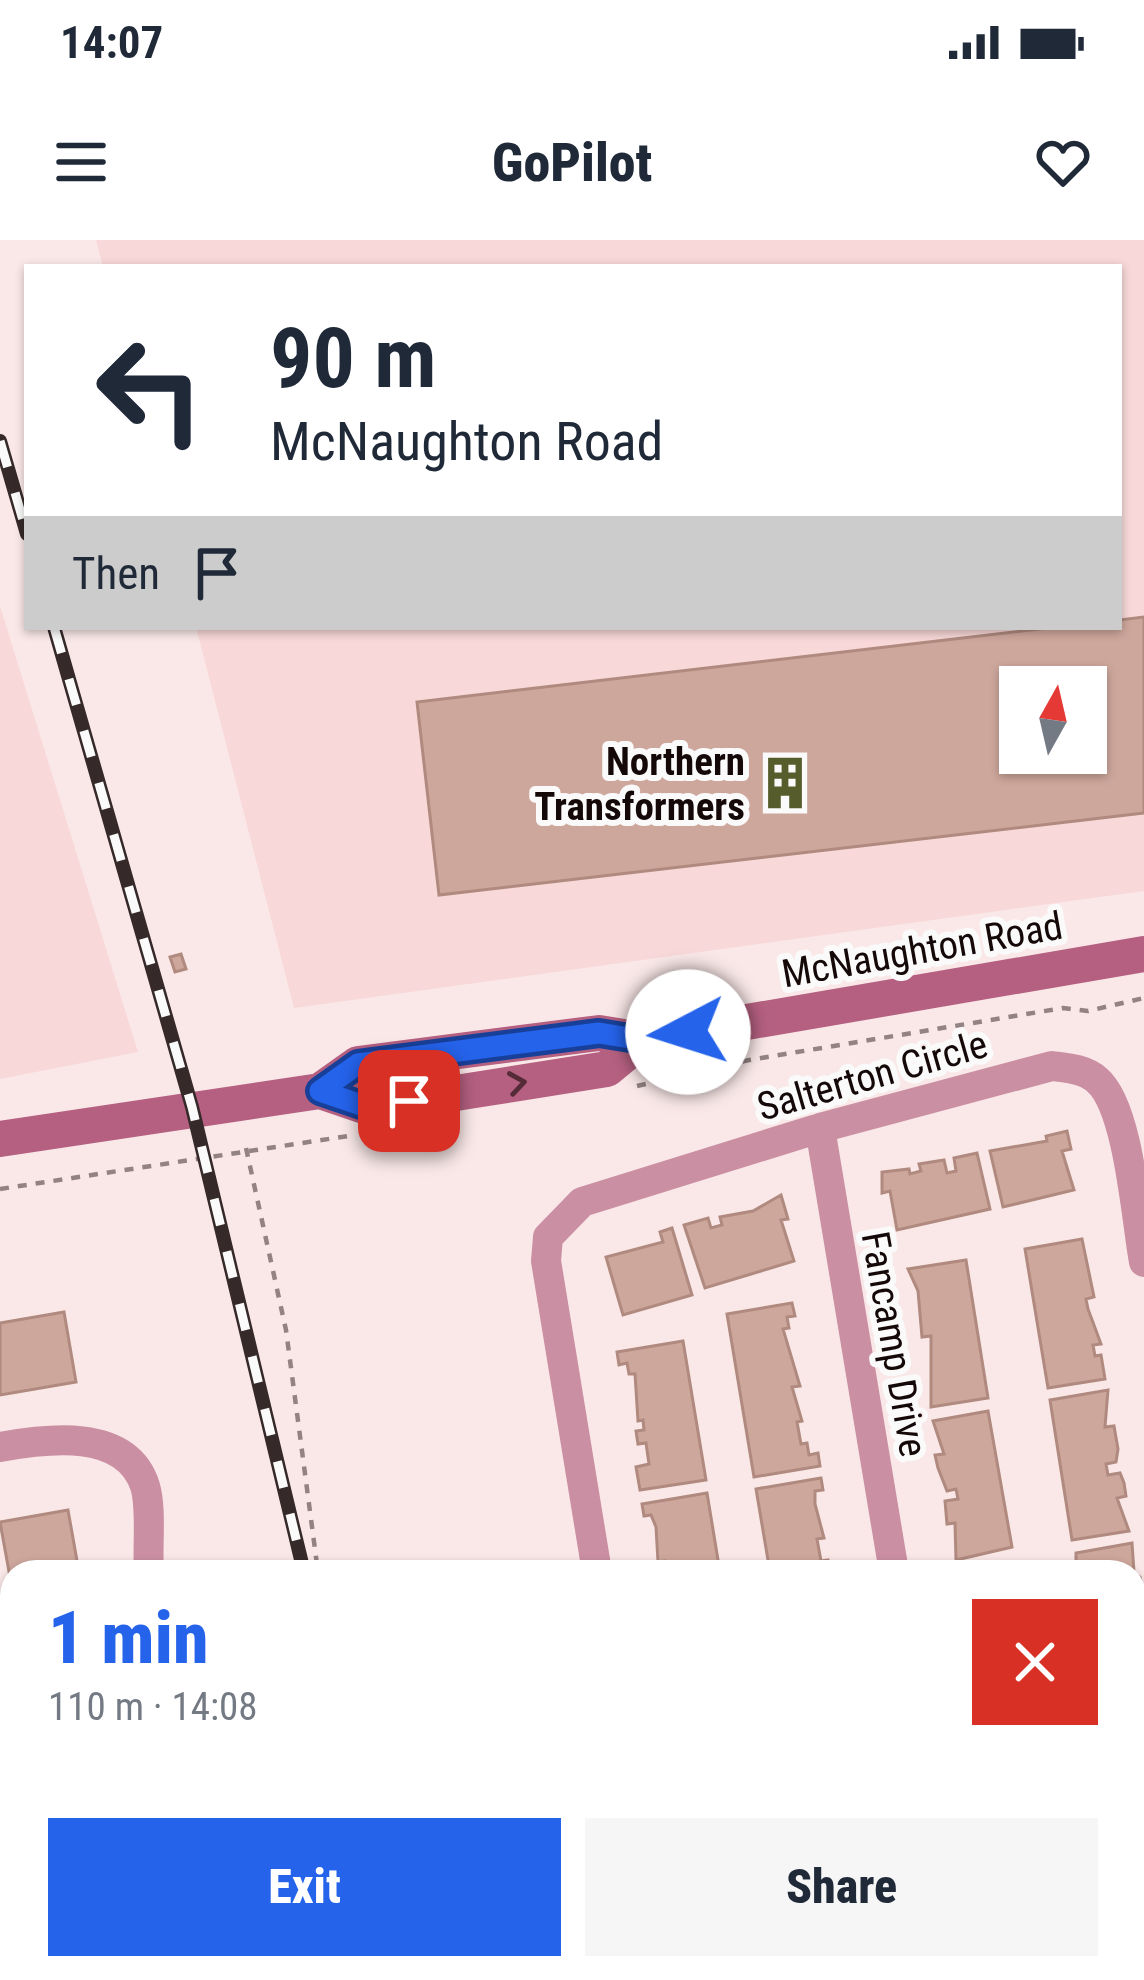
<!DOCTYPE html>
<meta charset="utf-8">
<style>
body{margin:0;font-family:"Roboto Condensed",sans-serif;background:#f6f6f7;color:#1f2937;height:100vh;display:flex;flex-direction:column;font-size:45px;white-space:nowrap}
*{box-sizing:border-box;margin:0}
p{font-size:39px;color:#747a83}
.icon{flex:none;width:66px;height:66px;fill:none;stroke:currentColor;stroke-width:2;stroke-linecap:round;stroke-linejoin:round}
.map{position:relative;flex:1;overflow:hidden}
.details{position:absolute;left:0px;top:1320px;width:1146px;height:420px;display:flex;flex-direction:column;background:#fff;border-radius:36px 36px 0 0;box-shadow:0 3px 9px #0004}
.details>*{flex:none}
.banner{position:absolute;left:24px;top:24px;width:1098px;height:366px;border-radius:0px;box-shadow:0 3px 9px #0004;background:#fff;color:#1f2937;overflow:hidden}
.needle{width:78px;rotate:8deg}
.controls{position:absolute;left:999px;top:426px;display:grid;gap:24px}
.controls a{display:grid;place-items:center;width:108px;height:108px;border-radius:0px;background:#fff;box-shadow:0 3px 9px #0004;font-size:60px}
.pin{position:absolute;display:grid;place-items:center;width:102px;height:102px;color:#fff;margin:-51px;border-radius:24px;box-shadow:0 6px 18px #0006}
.me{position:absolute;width:132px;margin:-66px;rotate:265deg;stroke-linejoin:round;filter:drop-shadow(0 0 9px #0008)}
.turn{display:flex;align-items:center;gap:42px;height:252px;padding:0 48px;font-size:54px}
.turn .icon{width:156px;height:156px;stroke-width:2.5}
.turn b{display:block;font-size:84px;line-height:102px}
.then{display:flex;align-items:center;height:114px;padding:0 48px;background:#0003;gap:24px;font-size:45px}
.round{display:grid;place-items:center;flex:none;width:126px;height:126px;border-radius:0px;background:#f6f6f7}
.overview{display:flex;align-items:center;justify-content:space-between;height:204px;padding:0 48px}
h1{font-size:72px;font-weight:800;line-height:90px;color:#2563eb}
.cta{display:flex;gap:24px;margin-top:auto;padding:24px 48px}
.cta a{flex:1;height:138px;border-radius:0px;background:#2563eb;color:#fff;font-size:48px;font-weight:800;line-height:138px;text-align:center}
.cta a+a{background:#f6f6f7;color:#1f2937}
.status{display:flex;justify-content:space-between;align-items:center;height:84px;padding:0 60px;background:#fff;direction:ltr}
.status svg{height:33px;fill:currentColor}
header{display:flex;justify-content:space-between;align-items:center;height:156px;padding:0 48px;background:#fff;font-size:54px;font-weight:800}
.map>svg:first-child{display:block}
.built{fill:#f8d8d8;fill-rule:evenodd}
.green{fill:#f4ac78}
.building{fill:#cea79c;stroke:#b08a7f;stroke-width:3;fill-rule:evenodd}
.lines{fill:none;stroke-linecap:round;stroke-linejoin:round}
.path{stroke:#928282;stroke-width:4.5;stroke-dasharray:9 9;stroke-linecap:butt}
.street{stroke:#cb8fa3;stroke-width:30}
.secondary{stroke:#b56080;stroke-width:36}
.rail-casing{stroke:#362929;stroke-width:14}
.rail{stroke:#fafafa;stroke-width:9;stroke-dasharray:27;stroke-linecap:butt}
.oneway{stroke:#552b38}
.route-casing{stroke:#184099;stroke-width:30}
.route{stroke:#2563eb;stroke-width:21}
.labels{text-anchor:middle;stroke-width:12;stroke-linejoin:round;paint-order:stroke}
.poi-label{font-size:39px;font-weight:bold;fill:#150808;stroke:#fafafa;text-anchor:end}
.street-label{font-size:39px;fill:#150808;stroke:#fafafa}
</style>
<div class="status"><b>14:07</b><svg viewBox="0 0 49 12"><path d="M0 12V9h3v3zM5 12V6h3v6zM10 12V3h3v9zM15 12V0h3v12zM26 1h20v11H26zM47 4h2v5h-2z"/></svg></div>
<header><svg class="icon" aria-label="menu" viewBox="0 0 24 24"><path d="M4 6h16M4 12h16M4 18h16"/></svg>GoPilot<svg class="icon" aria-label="heart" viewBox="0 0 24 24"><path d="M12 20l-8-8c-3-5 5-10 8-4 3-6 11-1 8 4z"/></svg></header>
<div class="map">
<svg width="1144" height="1740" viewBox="0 0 1144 1740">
<rect width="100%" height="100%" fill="#fae8e8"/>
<path class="built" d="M96 0H1144V651L294 768 196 387H1119V27H103ZM1020 447H1086V513H1020Z
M0 366 138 812 0 839Z"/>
<path class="green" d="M1144 1461V1658L1134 1660V1463Z"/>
<path class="building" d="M1144 377V573L439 655 417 462 1056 387H1119V380ZM1020 447H1086V513H1020Z
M181 714 186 729 175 732 170 717Z
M1067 891 1071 909 1062 911 1074 950 1003 967 990 911 1047 901 1046 896Z
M977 913 990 969 897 990 890 951 882 953V932L909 929 910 934 921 931 919 924 944 920 947 933 956 931 954 918Z
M781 955 788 979 781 980 794 1021 705 1048 684 985 708 978 711 988 722 985 720 977 753 971Z
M672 988 692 1055 623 1075 606 1017 663 1002 660 992Z
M1082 999 1094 1057 1086 1059 1088 1069 1101 1104 1093 1105 1095 1116 1101 1115 1105 1139 1048 1148 1025 1009Z
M966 1020 988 1158 931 1167V1096L922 1097 918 1051 908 1029Z
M792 1063 795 1076 787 1077 789 1088 783 1089 800 1146 792 1147 802 1181 797 1182 801 1204 807 1203 809 1215 818 1213 820 1226 754 1237 727 1074Z
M64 1072 76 1142 0 1155V1083Z
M683 1101 706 1240 640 1250 636 1227 649 1224 646 1203 638 1204 636 1191 644 1190 643 1180 638 1181 635 1134H629L627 1123 619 1125 617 1112Z
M1108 1150 1105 1187 1114 1186 1118 1209 1116 1222 1106 1224 1108 1235 1120 1233 1124 1243 1126 1256 1117 1258 1129 1291 1072 1300 1050 1160Z
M988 1171 1012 1307 956 1320 955 1283 947 1284 945 1261 958 1259 956 1249 947 1251 938 1228 935 1215 944 1214 933 1181Z
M821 1238 823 1250 815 1251V1264L824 1298 817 1299 821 1321 828 1320 830 1332H770L756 1249Z
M707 1253 720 1332H667L665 1321 658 1322 656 1287 651 1275 644 1276 642 1264Z
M68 1270 79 1332H12V1348L0 1282Z
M1132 1303 1134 1332H1076V1313Z
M1014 1323 1016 1332H963Z
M1134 1334 1140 1337 1144 1359 1135 1361 1144 1384V1444L1134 1446Z
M12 1660V1728H37L39 1737 0 1740V1662Z"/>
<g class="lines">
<path class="path" d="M637 846 749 820 1063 768 1088 771 1144 758
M246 908 286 1090 318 1332
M0 949 348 896
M1134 1628 1144 1623
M379 1728 381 1740"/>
<path class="street" d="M820 888 894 1332
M0 1207C45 1199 126 1187 145 1246 152 1269 147 1307 149 1332
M597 1332 546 1021 548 997 582 962 820 888 1052 826C1067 828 1085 829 1097 840 1129 867 1136 979 1144 1022
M0 1598 12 1597
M1134 1698 1144 1696
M215 1728 217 1740
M665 1728 668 1740
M896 1740 961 1728"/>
<path class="secondary" d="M320 851 358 824 599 793 642 800 1144 714
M0 899 320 851 367 867 494 847 607 829 642 800"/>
<defs>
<path id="rail" d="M0 201 27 294
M54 387 192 867 304 1332
M364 1728 366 1740"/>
</defs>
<use href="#rail" class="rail-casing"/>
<use href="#rail" class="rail"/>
</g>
<defs><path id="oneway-chevron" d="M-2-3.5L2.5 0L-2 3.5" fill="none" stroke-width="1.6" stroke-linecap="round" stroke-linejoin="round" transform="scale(3)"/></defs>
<use class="oneway" href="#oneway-chevron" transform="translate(517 843) rotate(-9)"/>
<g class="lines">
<defs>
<path id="route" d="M409 861 367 867 320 851 358 824 599 793 642 800 688 792"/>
</defs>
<use href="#route" class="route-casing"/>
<use href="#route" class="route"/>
</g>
<defs>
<symbol id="building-bare" viewBox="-9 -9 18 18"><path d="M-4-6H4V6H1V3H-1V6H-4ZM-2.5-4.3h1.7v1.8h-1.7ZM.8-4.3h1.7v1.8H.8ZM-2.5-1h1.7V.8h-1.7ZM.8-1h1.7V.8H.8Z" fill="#565c2b" stroke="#fafafa" stroke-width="2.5" paint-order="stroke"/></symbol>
</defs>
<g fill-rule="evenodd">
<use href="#building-bare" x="747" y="505" width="76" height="76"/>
</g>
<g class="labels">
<g class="poi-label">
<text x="745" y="535">Northern<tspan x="745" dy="45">Transformers</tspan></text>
</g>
<g class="street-label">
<text transform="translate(922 709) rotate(-10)" y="14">McNaughton Road</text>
<text transform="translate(872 835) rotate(-16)" y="14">Salterton Circle</text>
<text transform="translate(895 1104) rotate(80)" y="14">Fancamp Drive</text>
</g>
</g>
</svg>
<div class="controls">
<a><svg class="needle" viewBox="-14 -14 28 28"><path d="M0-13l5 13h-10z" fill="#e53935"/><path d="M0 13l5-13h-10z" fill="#747a83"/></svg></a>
</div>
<div class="pin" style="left:409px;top:861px;background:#d93025"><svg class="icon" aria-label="arrive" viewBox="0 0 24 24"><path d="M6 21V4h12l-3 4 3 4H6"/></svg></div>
<svg class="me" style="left:688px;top:792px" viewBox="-20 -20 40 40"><circle r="19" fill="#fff"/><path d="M0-13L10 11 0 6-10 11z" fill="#2563eb"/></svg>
<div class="banner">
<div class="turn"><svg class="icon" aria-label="left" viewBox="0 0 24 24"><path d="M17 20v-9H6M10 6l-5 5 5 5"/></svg><div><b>90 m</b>McNaughton Road</div></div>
<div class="then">Then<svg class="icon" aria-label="arrive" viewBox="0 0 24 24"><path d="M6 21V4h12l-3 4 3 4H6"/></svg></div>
</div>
<section class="details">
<div class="overview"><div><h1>1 min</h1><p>110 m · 14:08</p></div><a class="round" style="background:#d93025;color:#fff"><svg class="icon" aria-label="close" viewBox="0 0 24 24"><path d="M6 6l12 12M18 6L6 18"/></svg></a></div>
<div class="cta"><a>Exit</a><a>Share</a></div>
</section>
</div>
